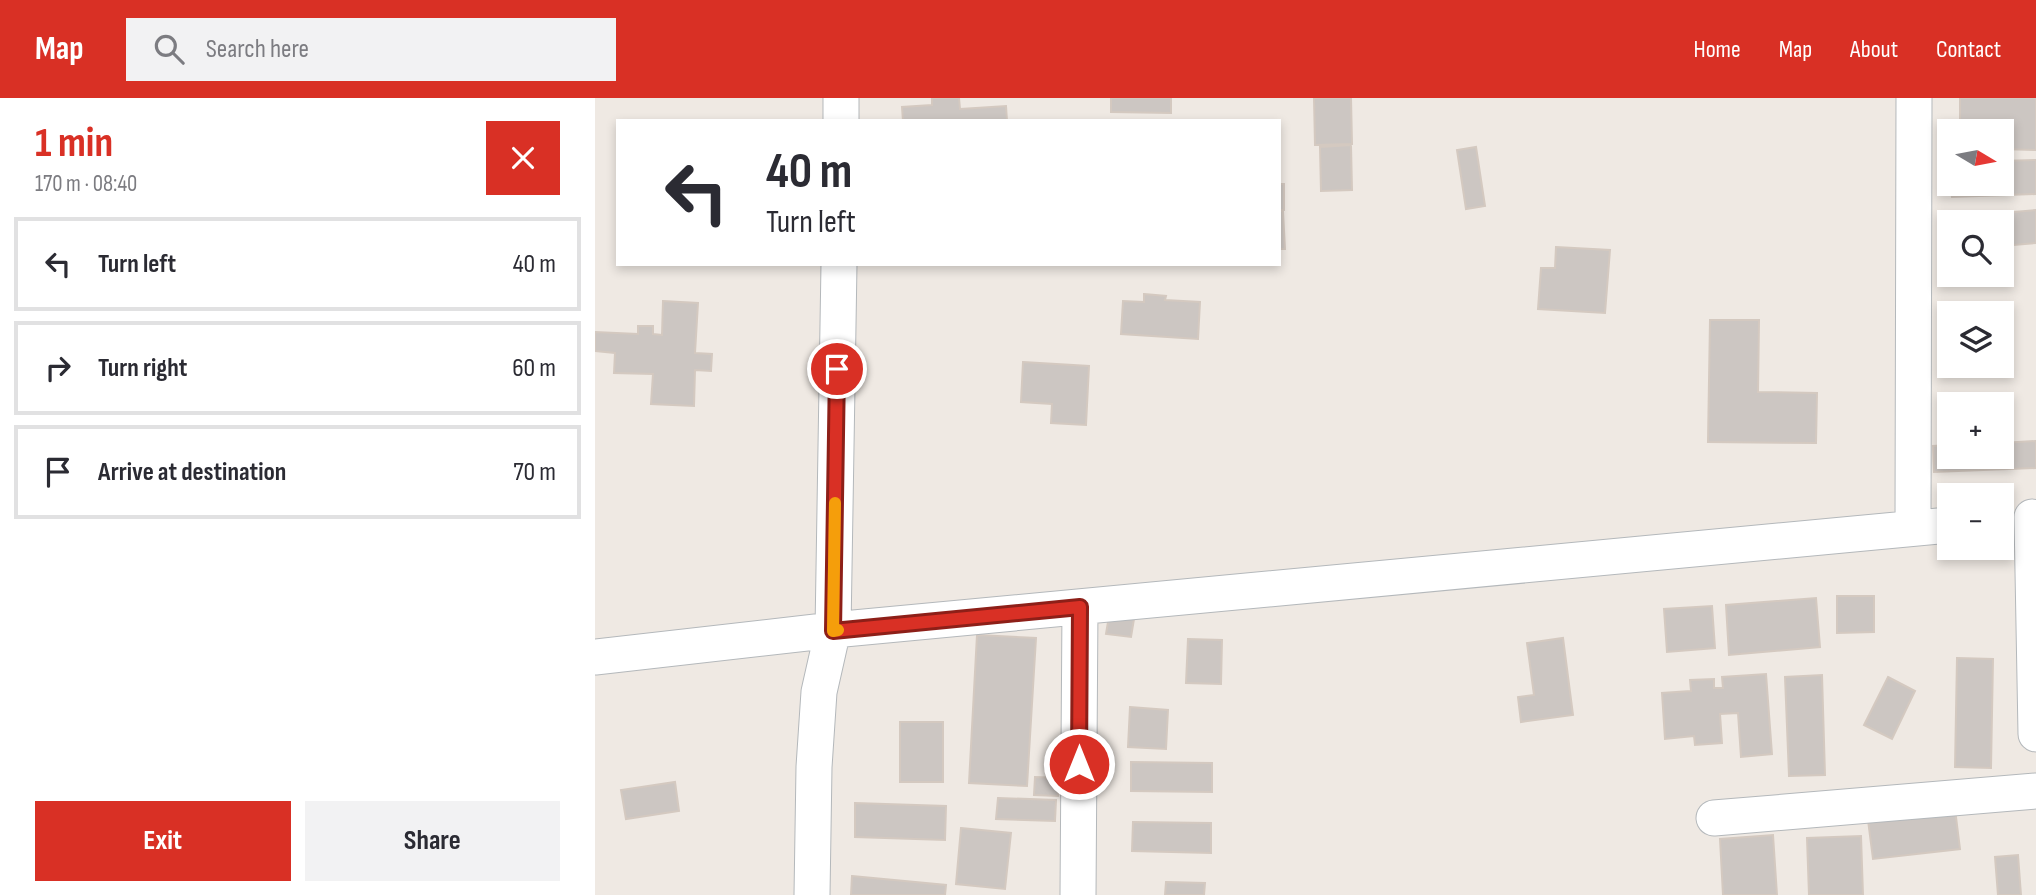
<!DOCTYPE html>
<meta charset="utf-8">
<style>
body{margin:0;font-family:"Sofia Sans Condensed",sans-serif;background:#f2f2f3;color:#2b2b33;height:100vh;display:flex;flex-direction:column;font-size:26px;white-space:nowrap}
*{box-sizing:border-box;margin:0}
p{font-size:23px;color:#7c7c81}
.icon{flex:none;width:38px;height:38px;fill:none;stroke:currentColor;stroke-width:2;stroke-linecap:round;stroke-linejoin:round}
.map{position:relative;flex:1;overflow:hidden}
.sheet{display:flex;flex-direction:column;background:#fff;width:595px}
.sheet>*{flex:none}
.top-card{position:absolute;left:21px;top:21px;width:665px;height:147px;border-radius:0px;box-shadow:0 4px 10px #0003;background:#fff;color:#2b2b33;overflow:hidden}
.needle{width:46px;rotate:100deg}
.controls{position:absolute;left:1342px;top:21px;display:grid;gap:14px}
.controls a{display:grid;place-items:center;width:77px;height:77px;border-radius:0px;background:#fff;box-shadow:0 4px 10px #0003;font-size:35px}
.pin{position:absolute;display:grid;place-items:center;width:60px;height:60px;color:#fff;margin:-30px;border:4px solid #fff;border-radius:50%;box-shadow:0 2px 7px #0007}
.me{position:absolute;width:77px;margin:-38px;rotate:0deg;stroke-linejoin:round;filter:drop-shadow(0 0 5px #0008)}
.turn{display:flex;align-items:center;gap:24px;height:147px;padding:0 35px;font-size:32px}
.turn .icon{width:91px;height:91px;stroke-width:2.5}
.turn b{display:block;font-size:49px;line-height:60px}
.round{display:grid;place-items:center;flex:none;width:74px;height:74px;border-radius:0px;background:#f2f2f3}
.summary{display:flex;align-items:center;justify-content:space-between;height:119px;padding:0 35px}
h1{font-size:42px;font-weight:700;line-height:52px;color:#d93025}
.primary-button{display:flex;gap:14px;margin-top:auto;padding:14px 35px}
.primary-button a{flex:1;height:80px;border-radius:0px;background:#d93025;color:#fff;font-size:28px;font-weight:700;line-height:80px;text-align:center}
.primary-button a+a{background:#f2f2f3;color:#2b2b33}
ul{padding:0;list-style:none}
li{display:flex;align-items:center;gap:21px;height:94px;margin:0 14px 10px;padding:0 21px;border:4px solid #e1e1e2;border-radius:0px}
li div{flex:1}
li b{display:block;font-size:26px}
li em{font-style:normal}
header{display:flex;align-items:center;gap:42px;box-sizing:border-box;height:98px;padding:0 35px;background:#d93025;color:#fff}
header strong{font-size:33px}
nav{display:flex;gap:38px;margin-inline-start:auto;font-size:24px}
.search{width:490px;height:63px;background:#f2f2f3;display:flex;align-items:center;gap:18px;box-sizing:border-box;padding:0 24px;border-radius:0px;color:#7c7c81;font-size:26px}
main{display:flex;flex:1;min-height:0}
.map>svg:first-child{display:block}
.building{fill:#ccc6c2;stroke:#d4c9c0;stroke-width:2}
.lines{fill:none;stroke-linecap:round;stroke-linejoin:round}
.minor-casing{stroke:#b4b8bb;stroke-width:37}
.minor{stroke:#fff;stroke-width:35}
.route-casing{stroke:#8d1f18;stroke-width:18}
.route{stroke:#d93025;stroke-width:12}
.slow{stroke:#f59e0b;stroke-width:12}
</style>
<header>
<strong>Map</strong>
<div class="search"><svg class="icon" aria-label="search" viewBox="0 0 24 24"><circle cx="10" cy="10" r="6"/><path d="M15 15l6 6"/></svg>Search here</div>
<nav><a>Home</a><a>Map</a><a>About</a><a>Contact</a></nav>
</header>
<main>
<section class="sheet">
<div class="summary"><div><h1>1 min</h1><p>170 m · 08:40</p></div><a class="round" style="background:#d93025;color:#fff"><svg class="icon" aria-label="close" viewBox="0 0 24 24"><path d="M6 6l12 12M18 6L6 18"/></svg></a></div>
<ul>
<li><svg class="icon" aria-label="left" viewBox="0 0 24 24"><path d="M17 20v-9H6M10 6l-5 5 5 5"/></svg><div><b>Turn left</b></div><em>40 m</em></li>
<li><svg class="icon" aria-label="right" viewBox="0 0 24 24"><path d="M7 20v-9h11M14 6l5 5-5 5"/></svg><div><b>Turn right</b></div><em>60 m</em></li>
<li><svg class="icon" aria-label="arrive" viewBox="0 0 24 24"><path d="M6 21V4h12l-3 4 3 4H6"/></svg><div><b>Arrive at destination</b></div><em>70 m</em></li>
</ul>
<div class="primary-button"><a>Exit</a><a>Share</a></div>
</section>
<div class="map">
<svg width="1441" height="797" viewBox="0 0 1441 797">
<rect width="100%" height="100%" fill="#efe9e3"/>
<path class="building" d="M337 0H364L365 11 411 8 412 23H308L307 9 337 7Z
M516 0H576V15L516 14Z
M719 0H756L757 46 720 47Z
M1365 0H1441V52L1407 51V33H1365Z
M756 47 757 92 726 93 725 49Z
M881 49 890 108 871 111 862 52Z
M1441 62V96L1357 99 1356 86H1407V63Z
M684 86H689V112H684Z
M1441 112V145L1407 148V124H1362V119Z
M684 113H688L690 151H684Z
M961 149 1015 152 1010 215 943 211 946 170H960Z
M549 196 571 198 570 202 605 204 603 241 526 236 528 203 549 204Z
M68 203 103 205 100 255 117 256 116 273 100 272 99 308 56 306 58 276 19 275 20 255 0 253V234L43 236V228H58V236L67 237Z
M1115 222H1164L1163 294 1222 295 1221 345 1113 344Z
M428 264 494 268 491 327 456 325 457 306 426 304Z
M1441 343V370L1339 374 1338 348 1354 347V359H1407V345Z
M1242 498H1279V534L1242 535Z
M1221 500 1225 549 1134 557 1131 507Z
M1117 508 1120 550 1072 554 1069 511Z
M524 513 540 515 536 539 511 536 513 524Z
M382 537 441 540 432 688 374 685Z
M968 540 978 617 926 624 923 599 939 597 932 545Z
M593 541 627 542 626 586 591 585Z
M1362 560 1398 561 1396 670 1360 669Z
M1171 576 1177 656 1146 659 1143 615 1125 616 1127 645 1100 647 1099 638 1070 641 1067 595 1096 593 1095 582 1119 581V590H1128L1127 579Z
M1227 577 1230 677 1194 678 1190 579Z
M1293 579 1320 593 1297 641 1269 627Z
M535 609 573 612 571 651 533 649Z
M305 624H348V684H305Z
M536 664 617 665V694L536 693Z
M440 679 464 680 463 698 439 697Z
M80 684 84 713 31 721 26 692Z
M403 700 461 702 460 723 401 721Z
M260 705 351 708 350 742 260 739Z
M1360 711 1365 751 1278 761 1273 722Z
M538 724 616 725V755L537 753Z
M366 730 416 735 410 791 361 786Z
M1178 737 1182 797H1128L1125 741Z
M1266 738 1268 797H1214L1212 740Z
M1423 757 1426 797H1403L1400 759Z
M257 778 351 787 350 797H256Z
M571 784 610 785 609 797H570Z"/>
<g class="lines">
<defs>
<path id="minor" d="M246 23V0
M1437 419 1441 636
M1318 430 1319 0
M0 559 238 532 1354 427
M1119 720 1441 693
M217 797 219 669 224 594 238 532 244 166
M483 797 485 509"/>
</defs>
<use href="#minor" class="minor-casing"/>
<use href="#minor" class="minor"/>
</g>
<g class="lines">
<defs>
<path id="route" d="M242 271 238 533 485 509 484 666"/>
</defs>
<use href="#route" class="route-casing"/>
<use href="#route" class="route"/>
<path class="slow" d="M240 405 238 533 243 532"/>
</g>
</svg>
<div class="controls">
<a><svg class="needle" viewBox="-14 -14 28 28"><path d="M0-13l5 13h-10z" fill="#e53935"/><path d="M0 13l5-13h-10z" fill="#7c7c81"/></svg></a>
<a><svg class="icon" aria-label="search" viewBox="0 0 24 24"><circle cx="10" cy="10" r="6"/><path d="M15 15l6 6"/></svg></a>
<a><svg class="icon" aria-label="layers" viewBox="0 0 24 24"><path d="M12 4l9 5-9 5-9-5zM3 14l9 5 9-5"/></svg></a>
<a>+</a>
<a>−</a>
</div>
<div class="pin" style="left:242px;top:271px;background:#d93025"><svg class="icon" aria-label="arrive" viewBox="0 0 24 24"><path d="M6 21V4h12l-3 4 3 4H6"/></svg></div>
<svg class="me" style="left:484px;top:666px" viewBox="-20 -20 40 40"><circle r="17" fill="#d93025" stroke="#fff" stroke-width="3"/><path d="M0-11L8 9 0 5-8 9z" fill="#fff"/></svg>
<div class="top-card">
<div class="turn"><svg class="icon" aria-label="left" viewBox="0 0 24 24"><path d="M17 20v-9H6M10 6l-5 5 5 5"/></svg><div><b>40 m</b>Turn left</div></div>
</div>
</div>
</main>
